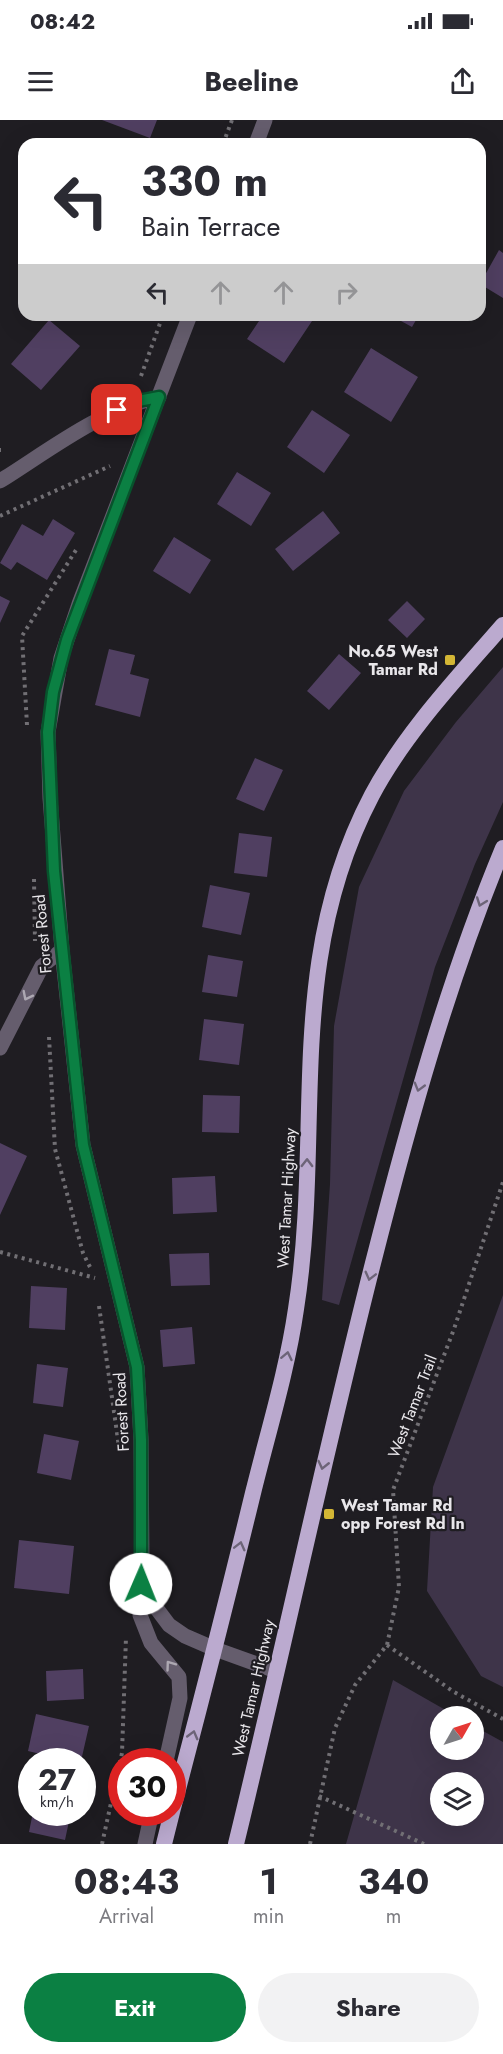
<!DOCTYPE html>
<style>
body{margin:0;font-family:Jost,sans-serif;background:#f2f2f3;color:#2b2b33;height:100vh;display:flex;flex-direction:column;font-size:22px;white-space:nowrap}
*{box-sizing:border-box;margin:0}
p{font-size:20px;color:#7c7c81}
.icon{flex:none;width:33px;height:33px;fill:none;stroke:currentColor;stroke-width:2;stroke-linecap:round;stroke-linejoin:round}
.map{position:relative;height:1724px;overflow:hidden}
.sheet{display:flex;flex-direction:column;background:#fff;flex:1}
.sheet>*{flex:none}
.hud{position:absolute;left:18px;top:18px;width:468px;height:183px;border-radius:18px;box-shadow:0 6px 24px #0002;background:#fff;color:#2b2b33;overflow:hidden}
.needle{width:39px;rotate:51deg}
.buttons{position:absolute;left:430px;top:1586px;display:grid;gap:12px}
.buttons a{display:grid;place-items:center;width:54px;height:54px;border-radius:50%;background:#fff;box-shadow:0 6px 24px #0002;font-size:30px}
.speed{position:absolute;left:18px;top:1628px;display:flex;gap:12px;font-size:30px;font-weight:700;text-align:center}
.speed>*{display:grid;place-content:center;width:78px;height:78px;border-radius:50%;background:#fff;box-shadow:0 6px 24px #0002;line-height:1}
.speed small{font-size:15px;font-weight:400}
.speed .limit{border:9px solid #d22;background:#fff;color:#111}
.pin{position:absolute;display:grid;place-items:center;width:51px;height:51px;color:#fff;margin:-26px;border-radius:12px;box-shadow:0 3px 9px #0006}
.me{position:absolute;width:66px;margin:-33px;rotate:1deg;stroke-linejoin:round;filter:drop-shadow(0 0 4px #0008)}
.turn{display:flex;align-items:center;gap:21px;height:126px;padding:0 24px;font-size:27px}
.turn .icon{width:78px;height:78px;stroke-width:2.5}
.turn b{display:block;font-size:42px;line-height:51px}
.lanes{display:flex;align-items:center;height:57px;padding:0 24px;background:#0003;justify-content:center;gap:30px;direction:ltr}
.lanes .off{opacity:.35}
.eta{display:flex;justify-content:space-evenly;align-items:center;height:102px;text-align:center}
.eta b{font-size:36px;font-weight:700;line-height:42px}
.primary-button{display:flex;gap:12px;margin-top:auto;padding:12px 24px}
.primary-button a{flex:1;height:69px;border-radius:36px;background:#0b8043;color:#fff;font-size:24px;font-weight:700;line-height:69px;text-align:center}
.primary-button a+a{background:#f2f2f3;color:#2b2b33}
.status{display:flex;justify-content:space-between;align-items:center;height:42px;padding:0 30px;background:#fff;direction:ltr}
.status svg{height:16px;fill:currentColor}
header{display:flex;justify-content:space-between;align-items:center;height:78px;padding:0 24px;background:#fff;font-size:27px;font-weight:700}
.map>svg:first-child{display:block}
.green{fill:#3e3449;fill-rule:evenodd}
.building{fill:#503f61}
.lines{fill:none;stroke-linecap:round;stroke-linejoin:round}
.path{stroke:#716f74;stroke-width:4;stroke-dasharray:3 4.5;stroke-linecap:butt}
.minor{stroke:#655d6d;stroke-width:15}
.trunk{stroke:#bbaacf;stroke-width:16}
.oneway{stroke:#6d6478}
.oneway2{stroke:#ada8b2}
.route-casing{stroke:#07532c;stroke-width:15}
.route{stroke:#0b8043;stroke-width:10}
.poi-dot{fill:#d3b635;stroke:#1f1d22;stroke-width:2}
.labels{text-anchor:middle;stroke-width:4.5;stroke-linejoin:round;paint-order:stroke}
.poi-label{font-size:16px;font-weight:bold;fill:#e8e6ea;stroke:#1f1d22;text-anchor:end}
.street-label{font-size:16px;fill:#e8e6ea;stroke:#1f1d22}
</style>
<div class="status"><b>08:42</b><svg viewBox="0 0 49 12"><path d="M0 12V9h3v3zM5 12V6h3v6zM10 12V3h3v9zM15 12V0h3v12zM26 1h20v11H26zM47 4h2v5h-2z"/></svg></div>
<header><svg class="icon" aria-label="menu" viewBox="0 0 24 24"><path d="M4 6h16M4 12h16M4 18h16"/></svg>Beeline<svg class="icon" aria-label="share" viewBox="0 0 24 24"><path d="M12 15V3M7 8l5-5 5 5M5 13v7h14v-7"/></svg></header>
<div class="map">
<svg width="503" height="1724" viewBox="0 0 503 1724">
<rect width="100%" height="100%" fill="#1f1d22"/>
<path class="green" d="M503 547V682L475 744 435 847 339 1185 322 1180 330 1064 334 906 359 767 404 671 456 602Z
M503 1175V1567L481 1556 427 1471 433 1367Z
M393 1560 456 1596H441V1629H474V1606L503 1622V1724H346ZM441 1662H474V1695H441Z"/>
<path class="building" d="M102 0H157L150 18Z
M499 130 503 133V178L480 164Z
M263 195H316L284 243 247 219Z
M390 195H419L412 207Z
M49 200 80 226 41 270 11 244Z
M371 228 418 257 391 302 344 272Z
M312 290 350 315 324 353 287 327Z
M237 352 271 373 251 406 217 384Z
M323 391 340 413 293 451 275 429Z
M53 399 75 413 47 460 17 442 11 450 0 443 22 404 43 416Z
M174 417 211 440 190 474 153 451Z
M0 476 10 481 0 503Z
M407 481 425 499 407 518 388 500Z
M109 529 135 535 130 554 149 559 140 597 95 585Z
M339 534 361 553 329 590 307 571Z
M255 638 283 650 264 691 236 679Z
M239 713 272 717 267 757 234 753Z
M210 765 250 773 241 815 202 807Z
M208 835 243 841 237 877 202 872Z
M204 899 244 904 239 945 199 940Z
M203 975 240 976 239 1013 202 1012Z
M0 1023 27 1036 0 1095Z
M215 1056 217 1092 173 1094 172 1058Z
M209 1133 210 1165 171 1166 169 1134Z
M31 1166 67 1168 65 1210 29 1208Z
M192 1207 195 1244 163 1247 160 1210Z
M37 1244 68 1248 63 1287 33 1283Z
M44 1314 79 1321 71 1360 37 1353Z
M19 1420 74 1426 69 1474 14 1468Z
M83 1549 84 1579 47 1581 46 1551Z
M36 1594 89 1606 81 1641H69L28 1631Z
M33 1692H71L65 1720 29 1712Z"/>
<g class="lines">
<path class="path" d="M223 24 232 0
M141 256 163 195
M0 330H1
M0 396 110 346
M27 605 22 516 76 430
M34 759 35 821
M49 917 55 1029 83 1133 91 1149
M0 1132 95 1158
M99 1186 119 1327
M387 1525 454 1572 503 1599
M319 1676 424 1724
M102 1724 122 1633 126 1517
M310 1724 335 1608 355 1565 387 1525 399 1467 393 1370 454 1209 503 1062"/>
<path class="minor" d="M256 24 265 0
M190 195 79 484 61 538 48 612 50 678 62 830 83 1025 137 1247 141 1320 142 1448 154 1485 169 1505 185 1516 215 1529 276 1551
M0 361C51 329 100 290 159 277
M0 928 42 846 62 830
M142 1457 140 1495 151 1523 179 1557 180 1578 166 1641
M145 1724 152 1692"/>
<path class="trunk" d="M172 1692C200 1586 227 1480 253 1373 268 1312 287 1251 296 1189 324 1011 283 844 372 675 405 613 457 558 503 505
M164 1724 172 1692
M236 1724C283 1531 324 1336 373 1143 409 1002 447 863 503 728"/>
</g>
<defs><path id="oneway-chevron" d="M-2-3.5L2.5 0L-2 3.5" fill="none" stroke-width="1.6" stroke-linecap="round" stroke-linejoin="round" transform="scale(1.5)"/></defs>
<g class="oneway">
<use href="#oneway-chevron" transform="translate(481 782) rotate(110)"/>
<use href="#oneway-chevron" transform="translate(419 967) rotate(106)"/>
<use href="#oneway-chevron" transform="translate(307 1043) rotate(-89)"/>
<use href="#oneway-chevron" transform="translate(370 1156) rotate(104)"/>
<use href="#oneway-chevron" transform="translate(287 1236) rotate(-78)"/>
<use href="#oneway-chevron" transform="translate(323 1345) rotate(103)"/>
<use href="#oneway-chevron" transform="translate(240 1426) rotate(-76)"/>
<use href="#oneway-chevron" transform="translate(193 1615) rotate(-75)"/>
</g>
<g class="oneway2">
<use href="#oneway-chevron" transform="translate(27 876) rotate(117)"/>
<use href="#oneway-chevron" transform="translate(170 1545) rotate(-126)"/>
</g>
<g class="lines">
<defs>
<path id="route" d="M117 290 133 282 159 277 67 520 53 572 48 612 54 751 83 1025 137 1247 141 1320V1464"/>
</defs>
<use href="#route" class="route-casing"/>
<use href="#route" class="route"/>
</g>
<g class="poi-dot">
<rect x="444" y="534" width="12" height="12" rx="3"/>
<rect x="323" y="1388" width="12" height="12" rx="3"/>
</g>
<g class="labels">
<g class="poi-label">
<text x="438" y="537">No.65 West<tspan x="438" dy="18">Tamar Rd</tspan></text>
<text x="341" y="1391" text-anchor="start">West Tamar Rd<tspan x="341" dy="18">opp Forest Rd In</tspan></text>
</g>
<g class="street-label">
<text transform="translate(42 814) rotate(-95)" y="6">Forest Road</text>
<text transform="translate(286 1078) rotate(-87)" y="6">West Tamar Highway</text>
<text transform="translate(412 1286) rotate(-69)" y="6">West Tamar Trail</text>
<text transform="translate(121 1292) rotate(-93)" y="6">Forest Road</text>
<text transform="translate(253 1568) rotate(-77)" y="6">West Tamar Highway</text>
</g>
</g>
</svg>
<div class="buttons">
<a><svg class="needle" viewBox="-14 -14 28 28"><path d="M0-13l5 13h-10z" fill="#e53935"/><path d="M0 13l5-13h-10z" fill="#7c7c81"/></svg></a>
<a><svg class="icon" aria-label="layers" viewBox="0 0 24 24"><path d="M12 4l9 5-9 5-9-5zM3 14l9 5 9-5"/></svg></a>
</div>
<div class="speed"><div>27<small>km/h</small></div><div class="limit">30</div></div>
<div class="pin" style="left:117px;top:290px;background:#d93025"><svg class="icon" aria-label="arrive" viewBox="0 0 24 24"><path d="M6 21V4h12l-3 4 3 4H6"/></svg></div>
<svg class="me" style="left:141px;top:1464px" viewBox="-20 -20 40 40"><circle r="19" fill="#fff"/><path d="M0-13L10 11 0 6-10 11z" fill="#0b8043"/></svg>
<div class="hud">
<div class="turn"><svg class="icon" aria-label="left" viewBox="0 0 24 24"><path d="M17 20v-9H6M10 6l-5 5 5 5"/></svg><div><b>330 m</b>Bain Terrace</div></div>
<div class="lanes"><svg class="icon" aria-label="left" viewBox="0 0 24 24"><path d="M17 20v-9H6M10 6l-5 5 5 5"/></svg><svg class="icon off" aria-label="ahead" viewBox="0 0 24 24"><path d="M12 20V5M6 11l6-6 6 6"/></svg><svg class="icon off" aria-label="ahead" viewBox="0 0 24 24"><path d="M12 20V5M6 11l6-6 6 6"/></svg><svg class="icon off" aria-label="right" viewBox="0 0 24 24"><path d="M7 20v-9h11M14 6l5 5-5 5"/></svg></div>
</div>
</div>
<section class="sheet">
<div class="eta">
<div><b>08:43</b><p>Arrival</p></div>
<div><b>1</b><p>min</p></div>
<div><b>340</b><p>m</p></div>
</div>
<div class="primary-button"><a>Exit</a><a>Share</a></div>
</section>
